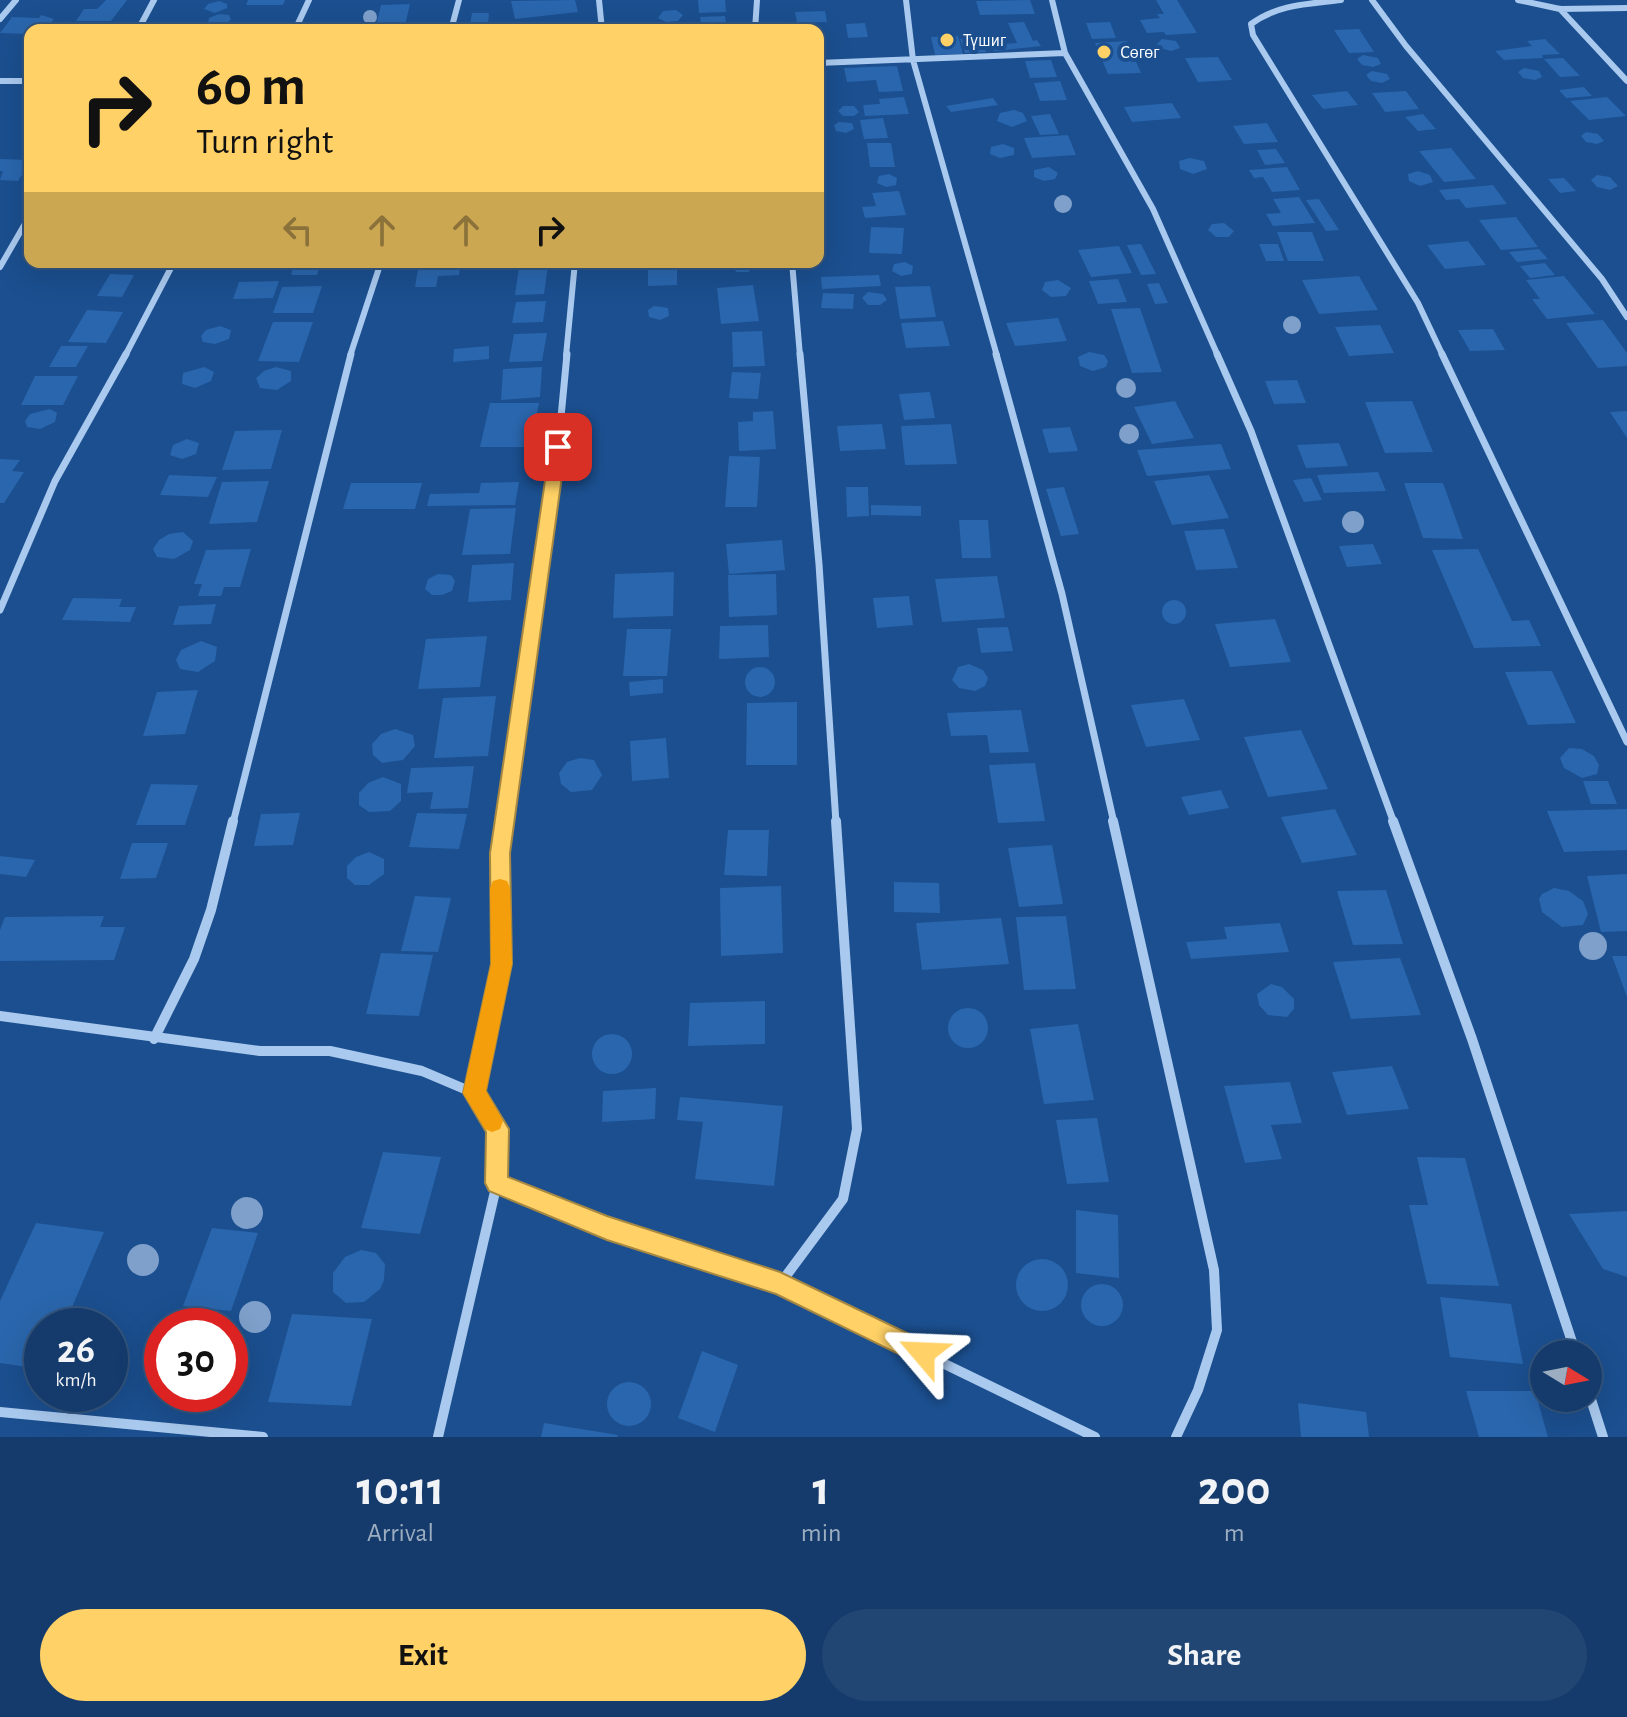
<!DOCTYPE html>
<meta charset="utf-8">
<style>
body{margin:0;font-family:"Alegreya Sans",sans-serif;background:#214673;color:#f1f3f6;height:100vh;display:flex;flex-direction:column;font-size:30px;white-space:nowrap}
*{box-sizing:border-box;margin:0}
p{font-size:26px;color:#9dadc1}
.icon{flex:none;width:44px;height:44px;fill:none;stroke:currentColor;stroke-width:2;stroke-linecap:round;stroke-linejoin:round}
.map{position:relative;height:1437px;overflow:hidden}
.drawer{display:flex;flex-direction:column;background:#143b6b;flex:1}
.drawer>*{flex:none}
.hud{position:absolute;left:24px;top:24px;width:800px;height:244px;border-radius:16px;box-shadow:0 8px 32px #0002,0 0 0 2px #33557e;background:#ffd166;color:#111;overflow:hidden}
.needle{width:52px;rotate:100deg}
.buttons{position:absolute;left:1530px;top:1340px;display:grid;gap:16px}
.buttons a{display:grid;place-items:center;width:72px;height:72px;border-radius:50%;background:#143b6b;box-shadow:0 8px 32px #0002,0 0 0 2px #33557e;font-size:40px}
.speed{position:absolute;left:24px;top:1308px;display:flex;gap:16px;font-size:40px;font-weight:700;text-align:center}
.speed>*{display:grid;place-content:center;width:104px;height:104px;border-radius:50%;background:#143b6b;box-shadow:0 8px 32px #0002,0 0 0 2px #33557e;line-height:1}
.speed small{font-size:20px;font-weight:400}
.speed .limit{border:12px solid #d22;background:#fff;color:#111}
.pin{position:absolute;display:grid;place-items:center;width:68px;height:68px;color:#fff;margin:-34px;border-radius:16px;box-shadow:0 4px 12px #0006}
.me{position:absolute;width:88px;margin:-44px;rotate:296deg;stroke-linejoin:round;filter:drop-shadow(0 0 6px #0008)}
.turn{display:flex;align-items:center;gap:28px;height:168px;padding:0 40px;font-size:36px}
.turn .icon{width:104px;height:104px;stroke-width:2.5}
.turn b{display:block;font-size:56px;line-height:68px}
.lanes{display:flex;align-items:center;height:76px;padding:0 40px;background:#0003;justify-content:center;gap:40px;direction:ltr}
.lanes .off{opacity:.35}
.eta{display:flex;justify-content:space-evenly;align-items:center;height:136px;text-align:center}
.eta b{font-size:48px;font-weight:600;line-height:56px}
.primary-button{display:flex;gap:16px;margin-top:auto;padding:16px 40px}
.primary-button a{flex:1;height:92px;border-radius:48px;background:#ffd166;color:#111;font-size:32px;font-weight:600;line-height:92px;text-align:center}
.primary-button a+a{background:#214673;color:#f1f3f6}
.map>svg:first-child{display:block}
.building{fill:#2a66ad}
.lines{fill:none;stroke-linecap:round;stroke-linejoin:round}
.minor-far2{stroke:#a9c9ee;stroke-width:6}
.minor-far1{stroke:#a9c9ee;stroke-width:7}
.minor{stroke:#a9c9ee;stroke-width:10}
.tree{fill:#7ea0ca}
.route{fill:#ffd166;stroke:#a68842;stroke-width:2}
.slow{fill:#f59e0b}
.poi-dot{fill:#ffd166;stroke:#1b4f8f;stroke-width:3}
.labels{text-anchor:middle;stroke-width:8;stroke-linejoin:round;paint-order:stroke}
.far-poi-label{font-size:18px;fill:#fff;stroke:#1b4f8f;text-anchor:start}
</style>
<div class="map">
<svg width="1627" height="1437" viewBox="0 0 1627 1437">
<rect width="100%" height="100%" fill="#1b4f8f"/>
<path class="building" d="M106 0H127L111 21H76L84 9H97Z
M248 0H285L283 5H246Z
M575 0 578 12 515 19 511 1Z
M698 0H725L726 12 699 13Z
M1030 0 1035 14 980 15 976 1Z
M1156 0H1177L1197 33 1166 35 1164 32 1147 33 1140 20 1160 18 1157 14H1164Z
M219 1 227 4V8L215 13 204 9 208 4Z
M410 4 404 30H375L381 5Z
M676 10 683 15 678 21 666 22 658 18 663 11Z
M825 11 827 22 797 23 795 12Z
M472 13H489L488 25H470Z
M219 14 229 15 231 20 222 25 208 24 209 18Z
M41 15 54 19 45 30H30V34L0 33 12 17 39 18Z
M725 16 727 30H702L700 17Z
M1024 22 1033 41 1037 40 1041 46 994 51 990 45 1017 43 1008 23Z
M1110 22 1116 38 1092 39 1086 23Z
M865 23 868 37 848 38 846 24Z
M1359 29 1374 52 1349 53 1334 30Z
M958 36 963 54 935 55 931 37Z
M981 38 986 52 965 53 960 39Z
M1162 39 1176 41 1180 48 1171 51 1160 48 1157 44Z
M1545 39 1560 54 1542 55 1543 58 1504 60 1495 51 1532 46 1527 41Z
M1127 41 1141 73 1108 74 1095 43Z
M1363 55 1378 58 1381 64 1373 67 1362 65 1357 59Z
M1218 57 1232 80 1198 82 1185 58Z
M1563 58 1580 76 1560 77 1544 59Z
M1051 60 1057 77 1030 78 1025 61Z
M897 66 903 91 879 92 876 80 847 82 844 68Z
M1524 68 1539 71 1542 77 1535 80 1523 78 1518 72Z
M1372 71 1387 74 1390 79 1382 83 1371 81 1366 75Z
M1060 81 1067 100 1040 101 1034 83Z
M1584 87 1592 96 1566 98 1559 90Z
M1347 91 1358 105 1323 109 1312 95Z
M1406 91 1419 109 1385 112 1372 93Z
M904 97 909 114 865 116 863 105 880 104 879 99Z
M1607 97 1626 116 1589 120 1570 101Z
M993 98 998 105 951 112 946 106Z
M1172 103 1181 118 1132 122 1124 107Z
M843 106H854L859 112 854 116H843L838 111Z
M1014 110 1023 113 1027 121 1012 127 997 121 1000 113Z
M1050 114 1059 134 1040 135 1031 116Z
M1423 114 1436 129 1418 131 1405 117Z
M883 118 888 138 864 139 860 120Z
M839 122 852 123 854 129 846 133 836 131 834 125Z
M1267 123 1278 142 1244 144 1233 126Z
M1586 132 1598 134 1604 141 1597 144 1586 142 1581 136Z
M1068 135 1076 155 1032 158 1024 138Z
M867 143H891L895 167H870Z
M1003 144 1014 148V155L1000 158 990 154 991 147Z
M1451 148 1476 179 1444 182 1419 151Z
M1276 149 1285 163 1265 165 1257 150Z
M1190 158 1204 161 1207 169 1193 174 1180 169 1179 161Z
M0 159 30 160V162L18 181 0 180 3 171H0Z
M1049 167 1058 173 1055 179 1044 181 1034 177V170Z
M1287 167 1300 190 1272 192 1263 177 1254 178 1249 170Z
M1418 171 1430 175 1433 182 1420 186 1409 181 1408 174Z
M889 174 897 178 896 185 886 187 877 183 879 176Z
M1597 175 1610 177 1618 186 1610 190 1597 187 1591 180Z
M1564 178 1576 191 1560 193 1548 179Z
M1493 185 1507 204 1466 208 1459 199 1446 200 1439 190Z
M899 191 906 215 865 218 862 207 876 206 872 193Z
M1299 197 1315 223 1273 226 1266 214 1281 213 1273 199Z
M1319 199 1339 230 1326 231 1306 200Z
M1516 217 1538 247 1501 250 1479 220Z
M1224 223 1234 231 1229 237H1216L1208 230 1212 224Z
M871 227 904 228 902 254 869 253Z
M1277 232H1312L1324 261H1288Z
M1468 241 1486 265 1445 269 1427 245Z
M1141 244 1156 274 1141 275 1127 245Z
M1259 244H1278L1284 261H1266Z
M1119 246 1132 273 1091 277 1078 250Z
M1539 249 1548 259 1517 262 1509 252Z
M110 262H153L149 268H107Z
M295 262H336V265H320L317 275H291Z
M648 262H677V285L648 286Z
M734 262H753L754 267 748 272H737L732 268Z
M905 262 913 266 912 274 901 276 892 271 894 264Z
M1545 263 1555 275 1530 278 1520 266Z
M548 266 544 294 515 295 519 267Z
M460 268 459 275 438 276 436 287H415L418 269Z
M110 274 134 275 122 297 97 296Z
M879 275 881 286 822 289 821 277Z
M1359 276 1378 310 1319 314 1302 280Z
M1564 276 1595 314 1547 319 1532 299H1540L1526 280Z
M1118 279 1127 302 1098 304 1089 281Z
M1058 280 1071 288 1066 296 1051 297 1042 290 1045 282Z
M279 281 273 298 233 299 239 282Z
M1159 283 1168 303 1155 304 1147 284Z
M753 285 759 321 721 324 717 288Z
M322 286 313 313H273L282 287Z
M930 286 936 317 900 319 895 287Z
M868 292 883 294 887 300 880 305H868L862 298Z
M823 293 854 294 853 309 821 308Z
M546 301 543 322 512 323 516 302Z
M654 306 668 308 669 316 660 320 649 317 648 310Z
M1140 308 1162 372 1132 373 1111 309Z
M87 310 123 312 106 343 68 342Z
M1058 318 1067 341 1015 346 1006 323Z
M1603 320 1627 353V366L1598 368 1566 323Z
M943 321 950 346 906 348 901 323Z
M273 322H313L299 362 258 361Z
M1380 325 1394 353 1349 356 1335 327Z
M220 326 231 330 229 339 215 344 203 342 201 336 206 330Z
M1493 329 1505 350 1470 351 1458 330Z
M762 331 765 366 733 367 732 332Z
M547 333 542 361 509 362 514 334Z
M61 346H88L76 367H49Z
M489 346V359L453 362 454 349Z
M1089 352 1104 355 1108 361 1106 367 1093 371 1080 366 1078 357Z
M204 367 214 372 211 381 195 388 182 384 183 373Z
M276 367 291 371V381L277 390 260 388 256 378 264 371Z
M542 367 540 397 501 400 503 369Z
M732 372 761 373 758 399 729 398Z
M35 376H78L63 405H21Z
M1297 380 1306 403 1274 404 1265 381Z
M930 392 935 418 904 420 899 394Z
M1175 401 1194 438 1152 444 1134 407Z
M1412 401 1433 452 1385 453 1365 402Z
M490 403H539L530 447H480Z
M50 409 57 413 55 422 40 429 27 427 25 421 30 414Z
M773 411 776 449 739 451 738 422 753 421V412Z
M1627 411V438L1610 412Z
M882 424 886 449 840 451 837 426Z
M951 424 957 464 905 465 901 426Z
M1070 427 1078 451 1049 453 1042 429Z
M282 430 271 469 222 470 235 431Z
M187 439 199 443 196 454 182 459 170 455 173 445Z
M1339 443 1348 466 1306 468 1297 445Z
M1221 444 1231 469 1147 476 1137 450Z
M729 456 760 457 757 507H725Z
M0 459 20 460 12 471 24 472 4 503H0Z
M1378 472 1386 491 1324 493 1317 475Z
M169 475 217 477 208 497 160 495Z
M1209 475 1229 518 1172 525 1154 481Z
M1311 478 1322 500 1304 502 1293 480Z
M269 481 257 522 209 524 222 482Z
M519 482 515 505 427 506 430 494 479 493 481 483Z
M351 483H422L415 509H343Z
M1404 483H1443L1463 539 1423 538Z
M846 487H868L869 516 847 517Z
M1064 487 1079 534 1061 536 1046 489Z
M871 505 921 506V516L871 515Z
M516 508 510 554 462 555 470 509Z
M959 520H988L991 558H962Z
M1224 529 1238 568 1196 570 1184 531Z
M183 532 193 541 190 550 174 559 157 557 153 549 159 540 169 534Z
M782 540 785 570 729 574 726 544Z
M1373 544 1382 564 1347 567 1339 546Z
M251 549 240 587H224L221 596H198L202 584H194L206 550Z
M1478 549 1512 621 1529 620 1541 646 1474 648 1432 550Z
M514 563 511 600 468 602 472 565Z
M674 572 673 616 613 618 615 574Z
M438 574 451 575 455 581 452 591 442 595H432L425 589 428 579Z
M776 574 777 615 729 617 728 575Z
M997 576 1005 618 942 622 935 579Z
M909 596 913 625 877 628 873 598Z
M73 598 122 599 119 607H136L130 622 62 620Z
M1162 612a12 12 0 1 1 24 0a12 12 0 1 1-24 0Z
M216 604 211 624 173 625 179 606Z
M1275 619 1291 662 1230 667 1215 624Z
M768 625 769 657 719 659 720 626Z
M1008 627 1013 651 981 653 977 628Z
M627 629H671L667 676H623Z
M487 636 480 687 418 689 426 639Z
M201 641 217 647 215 661 198 672 180 669 176 660 181 650Z
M969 664 983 670 988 678 985 686 975 691 959 688 952 680 958 667Z
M745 682a15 15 0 1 1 30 0a15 15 0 1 1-30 0Z
M1552 671 1576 723 1528 725 1505 672Z
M663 679V693L630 696 629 682Z
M198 690 185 734 143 736 157 692Z
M496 696 488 756 434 758 443 698Z
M1184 699 1200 740 1146 747 1131 705Z
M797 702V765H746L747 703Z
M1021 710 1029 752 990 753 987 735 951 736 947 713Z
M395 729 413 735 415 746 403 760 382 763 373 755 372 744 381 734Z
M1301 730 1328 789 1268 797 1244 737Z
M666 738 669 778 632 781 630 741Z
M1569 748 1582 749 1594 756 1599 765 1597 774 1582 778 1564 768 1560 758Z
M580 758 594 760 602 775 592 790 571 792 561 784 559 773 567 762Z
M1035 763 1045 821 998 823 989 765Z
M474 766 468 808 430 809 433 792 407 793 411 768Z
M383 777 401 784V801L390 811 369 812 359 805V793L368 783Z
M1583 781H1608L1617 804H1591Z
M151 784 198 785 185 825H136Z
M1221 790 1229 808 1189 815 1181 797Z
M1335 809 1357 855 1302 863 1281 817Z
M1627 809V850L1564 852 1547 811Z
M300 813 293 845 254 846 261 814Z
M417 813 467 814 459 849 409 847Z
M728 830H769L767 876 724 875Z
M132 843H168L156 878 120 879Z
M1052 845 1063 904 1019 907 1008 848Z
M369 852 384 859V874L369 885H355L347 878V866L356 857Z
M0 856 35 860 26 877 0 874Z
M1627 874V931L1601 932 1587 876Z
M894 882 939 883 940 913 894 912Z
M781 886 783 953 721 956 720 888Z
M1554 888 1569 891 1583 901 1588 914 1583 925 1562 927 1542 912 1539 899 1542 894Z
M1386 890 1403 944 1353 945 1337 891Z
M415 896 451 898 438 952 401 951Z
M104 916 100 927H125L114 960 0 961V930L5 917Z
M1066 916 1076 989 1024 990 1016 917Z
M1001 918 1009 964 922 970 916 923Z
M1280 923 1289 952 1191 959 1186 942 1227 939 1224 927Z
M381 953 433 955 419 1016 366 1014Z
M1612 956H1627V997Z
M1400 958 1421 1015 1351 1019 1333 962Z
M1271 984 1282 987 1294 999V1009L1287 1017 1268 1015 1259 1005 1257 994Z
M765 1001V1044L688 1046 690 1003Z
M948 1028a20 20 0 1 1 40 0a20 20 0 1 1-40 0Z
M1078 1024 1094 1100 1044 1104 1030 1029Z
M592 1054a20 20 0 1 1 40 0a20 20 0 1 1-40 0Z
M1392 1066 1409 1109 1347 1115 1332 1072Z
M1290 1082 1302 1123 1271 1125 1282 1159 1245 1163 1224 1086Z
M656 1088 655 1119 602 1122 603 1091Z
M680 1097 783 1106 774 1186 695 1179 703 1122 677 1120Z
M1097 1118 1109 1182 1067 1184 1056 1120Z
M383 1152 441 1157 420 1234 361 1228Z
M1417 1157 1465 1158 1499 1286 1427 1284 1409 1205H1428Z
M1076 1210 1118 1215 1119 1278 1076 1273Z
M1627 1211V1277L1603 1269 1569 1214Z
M36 1223 104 1232 64 1326H42V1369L0 1363V1301Z
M212 1228 258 1233 231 1311 183 1306Z
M361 1250 376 1253 380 1258 385 1264 384 1280 380 1289 364 1302 346 1303 333 1292V1273L345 1257Z
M1016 1285a26 26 0 1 1 52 0a26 26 0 1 1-52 0Z
M1081 1305a21 21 0 1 1 42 0a21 21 0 1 1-42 0Z
M1440 1297 1511 1304 1523 1364 1450 1357Z
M292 1314 372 1319 351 1406 268 1402Z
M190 1317 225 1319 223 1326H187Z
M702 1351 738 1365 715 1432 678 1418Z
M607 1404a22 22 0 1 1 44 0a22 22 0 1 1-44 0Z
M1466 1391H1535L1548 1437H1479Z
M1298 1403 1366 1412 1369 1437H1301Z
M544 1423 618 1435 617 1437H541Z"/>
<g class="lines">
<path class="minor-far2" d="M599 0 602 30
M906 0 913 60 997 356
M1052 0 1065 53 1153 209 1218 356
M1341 0C1309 4 1278 4 1251 24L1253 35 1418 303 1443 356
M1372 0 1406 46 1602 279 1627 317
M1518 0 1560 9 1627 8
M1560 9 1627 81
M0 19 16 0
M138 30 154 0
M295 30 309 0
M451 30 459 0
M755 30 757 0
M818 63 1065 53
M0 81H30
M792 262 800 356
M0 267 30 215
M125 356 174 262
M350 356 381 262
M566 356 575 262"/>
<path class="minor-far1" d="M800 354 819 564 836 823
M996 354 1062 594 1114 823
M1217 354 1251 431 1394 823
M1442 354 1627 742
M0 610 55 481 126 354
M233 823 351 354
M504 823 555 480 567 354"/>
<path class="minor" d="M1113 821 1214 1270 1217 1330 1198 1390 1176 1437
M1393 821 1472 1039 1576 1354
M0 1016 260 1051H330L422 1071 474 1093 497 1129V1183
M154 1039 194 959 211 910 233 821
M474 1093 502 964 500 853 505 821
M780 1284 843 1199 857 1129 836 821
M1588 1390 1603 1437
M0 1412 263 1437
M438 1437 497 1183 607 1228 780 1284 1095 1437"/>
</g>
<g class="tree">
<circle cx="370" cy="17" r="7"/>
<circle cx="1063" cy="204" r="9"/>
<circle cx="1292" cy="325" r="9"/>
<circle cx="1126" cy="388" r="10"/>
<circle cx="1129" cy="434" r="10"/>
<circle cx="1353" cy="522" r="11"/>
<circle cx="1593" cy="946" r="14"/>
<circle cx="247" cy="1213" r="16"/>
<circle cx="143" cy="1260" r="16"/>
<circle cx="255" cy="1317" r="16"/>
</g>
<path class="route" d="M558 442 566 447 510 853 512 964 486 1091 509 1129 508 1177 607 1216 780 1272 932 1345 935 1353 932 1362 923 1366 776 1294 607 1240 489 1191 485 1183 486 1132 463 1093 491 964 490 853 550 447Z"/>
<path class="slow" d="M500 879 507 881 510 888 512 964 486 1091 503 1121 500 1129 492 1132 485 1129 463 1093 491 964 490 888 493 881Z"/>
<g class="poi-dot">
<circle cx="947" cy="40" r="8"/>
<circle cx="1104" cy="52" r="8"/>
</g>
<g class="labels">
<g class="far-poi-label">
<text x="963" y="46">Түшиг</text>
<text x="1120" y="58">Сөгөг</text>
</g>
</g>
</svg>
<div class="buttons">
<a><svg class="needle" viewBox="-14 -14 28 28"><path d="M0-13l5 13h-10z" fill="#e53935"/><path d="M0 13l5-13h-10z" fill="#9dadc1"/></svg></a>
</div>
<div class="speed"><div>26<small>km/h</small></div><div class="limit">30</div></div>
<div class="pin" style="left:558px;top:447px;background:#d93025"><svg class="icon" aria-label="arrive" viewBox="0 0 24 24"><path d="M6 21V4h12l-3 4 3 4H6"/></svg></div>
<svg class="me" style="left:923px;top:1353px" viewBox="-20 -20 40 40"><path d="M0-17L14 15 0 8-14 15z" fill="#ffd166" stroke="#fff" stroke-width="4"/></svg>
<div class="hud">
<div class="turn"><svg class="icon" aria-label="right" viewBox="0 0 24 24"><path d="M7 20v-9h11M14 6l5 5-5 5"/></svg><div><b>60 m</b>Turn right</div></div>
<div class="lanes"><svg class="icon off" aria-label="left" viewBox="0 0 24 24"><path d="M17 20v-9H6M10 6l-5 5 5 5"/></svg><svg class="icon off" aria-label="ahead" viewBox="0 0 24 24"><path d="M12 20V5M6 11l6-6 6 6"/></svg><svg class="icon off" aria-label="ahead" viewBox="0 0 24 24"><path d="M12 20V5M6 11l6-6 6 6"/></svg><svg class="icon" aria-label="right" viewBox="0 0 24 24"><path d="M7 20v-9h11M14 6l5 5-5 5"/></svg></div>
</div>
</div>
<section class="drawer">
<div class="eta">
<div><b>10:11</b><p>Arrival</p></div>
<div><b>1</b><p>min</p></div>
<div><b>200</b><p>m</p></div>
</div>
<div class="primary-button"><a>Exit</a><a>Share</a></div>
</section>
